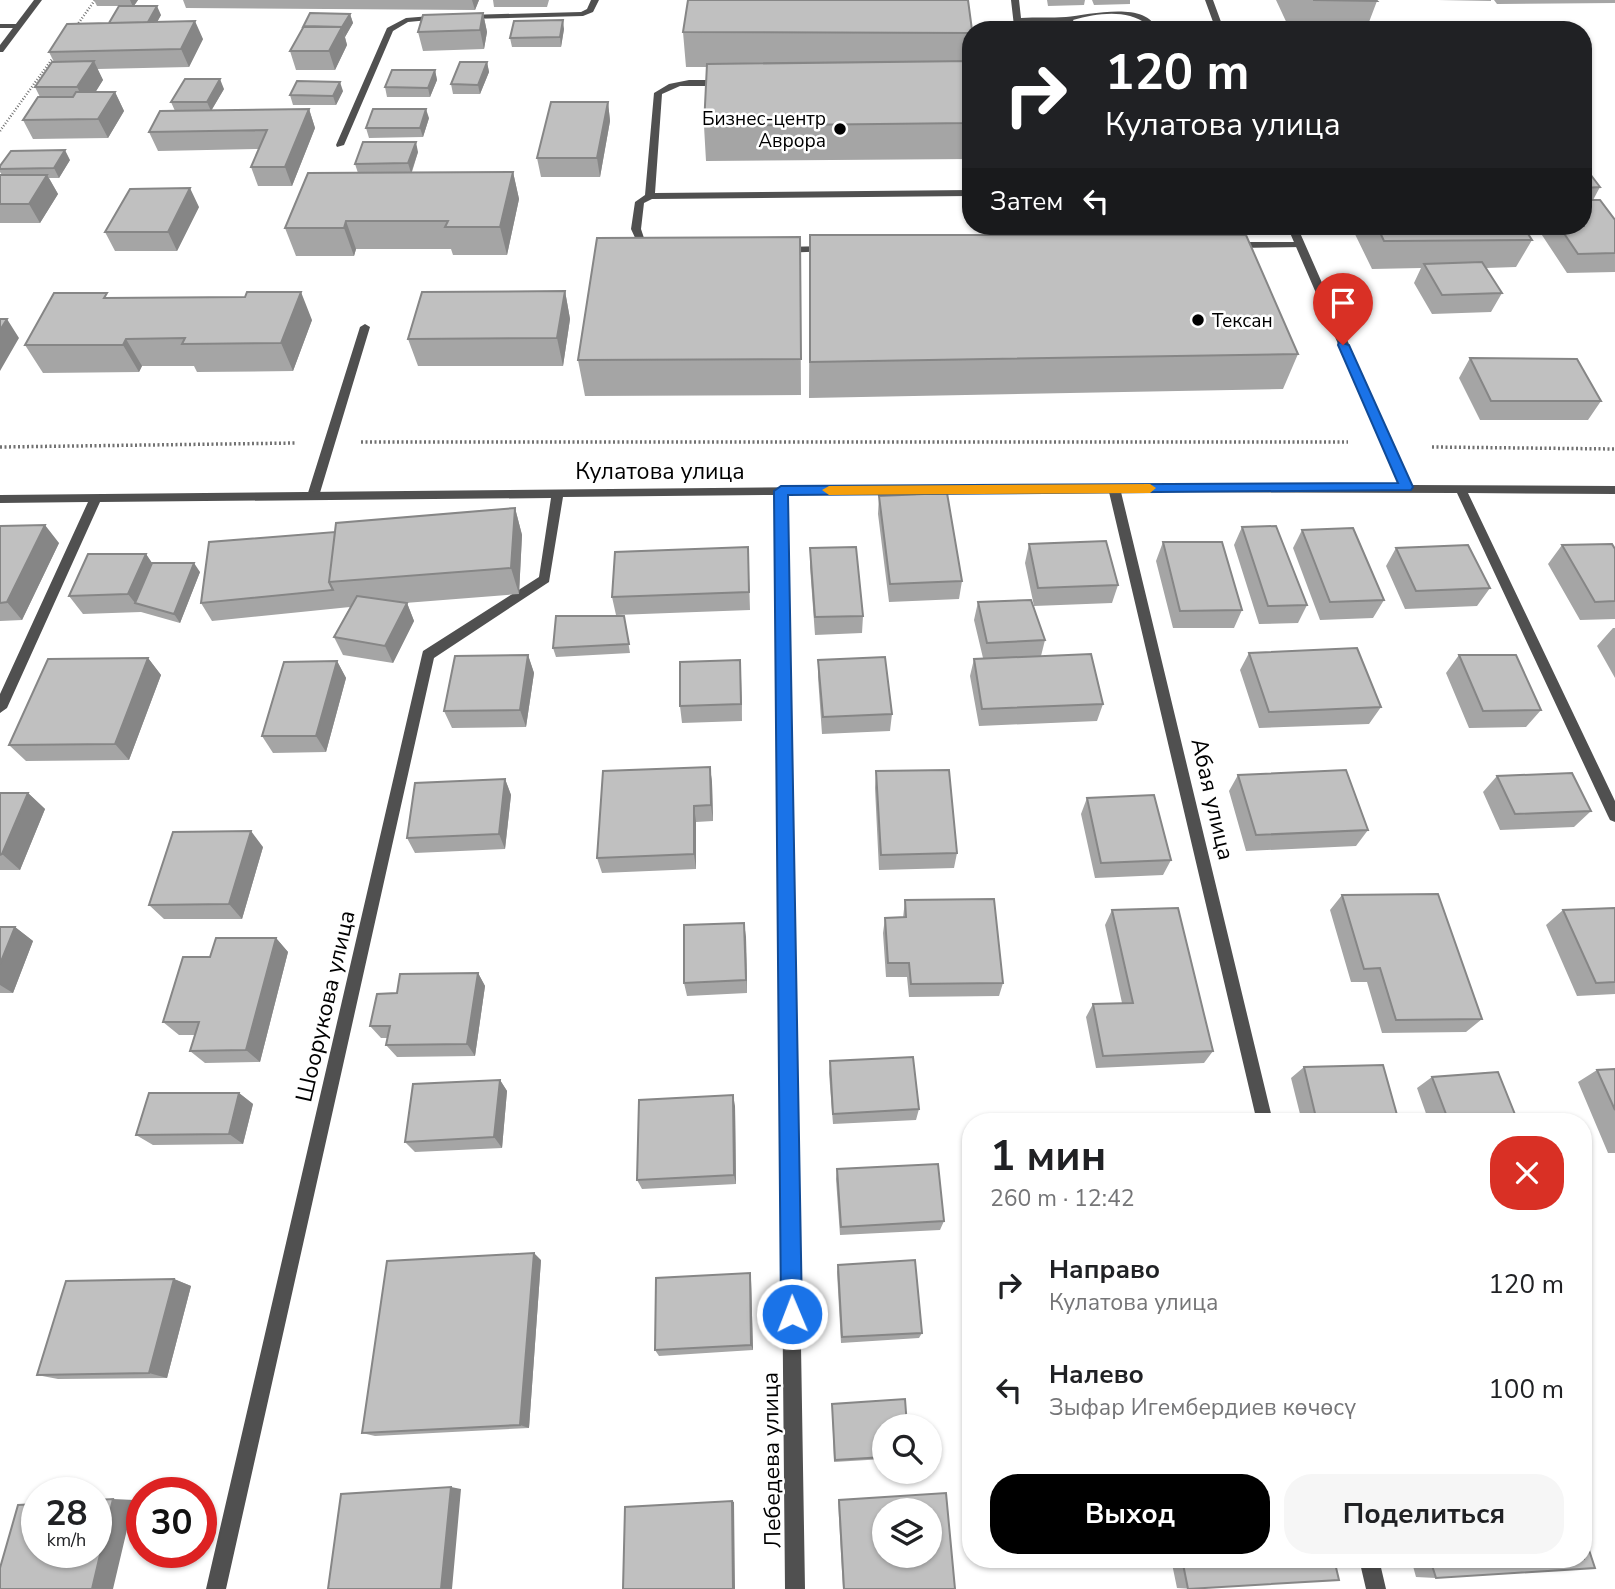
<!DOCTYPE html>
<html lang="ru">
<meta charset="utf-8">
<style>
body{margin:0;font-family:"Nunito Sans",sans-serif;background:#f6f6f6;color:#202124;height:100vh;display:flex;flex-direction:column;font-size:26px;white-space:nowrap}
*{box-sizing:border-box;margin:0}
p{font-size:23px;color:#757577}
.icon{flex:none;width:38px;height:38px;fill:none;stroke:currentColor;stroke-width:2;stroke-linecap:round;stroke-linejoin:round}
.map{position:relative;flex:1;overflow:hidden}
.panel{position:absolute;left:962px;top:1113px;width:630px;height:455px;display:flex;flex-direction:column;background:#fff;border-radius:28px;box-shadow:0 2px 5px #0004}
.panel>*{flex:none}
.top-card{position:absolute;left:962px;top:21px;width:630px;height:214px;border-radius:28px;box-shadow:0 2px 5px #0004;background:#202124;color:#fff;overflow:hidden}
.controls{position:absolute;left:872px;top:1414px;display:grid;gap:14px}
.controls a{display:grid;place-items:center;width:70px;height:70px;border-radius:50%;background:#fff;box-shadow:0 2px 5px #0004;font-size:35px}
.speed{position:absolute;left:21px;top:1477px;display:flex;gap:14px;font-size:35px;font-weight:700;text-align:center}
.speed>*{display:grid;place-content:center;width:91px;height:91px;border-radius:50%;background:#fff;box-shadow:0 2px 5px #0004;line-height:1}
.speed small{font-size:18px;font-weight:400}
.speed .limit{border:10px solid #d22;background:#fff;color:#111}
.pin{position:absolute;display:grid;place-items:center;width:60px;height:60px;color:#fff;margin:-72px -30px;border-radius:50% 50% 50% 0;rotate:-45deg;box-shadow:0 0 7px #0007}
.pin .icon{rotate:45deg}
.me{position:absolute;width:77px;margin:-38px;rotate:359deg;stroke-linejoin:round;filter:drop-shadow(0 0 5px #0008)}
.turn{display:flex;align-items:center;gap:24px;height:147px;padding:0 28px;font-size:32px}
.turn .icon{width:91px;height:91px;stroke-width:2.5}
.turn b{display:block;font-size:49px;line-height:60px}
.then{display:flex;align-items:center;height:66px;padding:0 28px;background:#0003;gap:14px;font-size:26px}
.round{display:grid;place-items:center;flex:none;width:74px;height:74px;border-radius:28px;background:#f6f6f6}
.headline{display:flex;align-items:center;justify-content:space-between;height:119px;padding:0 28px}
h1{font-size:42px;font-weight:700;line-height:52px}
.primary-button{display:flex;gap:14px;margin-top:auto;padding:14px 28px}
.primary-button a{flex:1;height:80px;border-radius:28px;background:#000;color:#fff;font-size:28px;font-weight:700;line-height:80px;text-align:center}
.primary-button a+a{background:#f6f6f6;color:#202124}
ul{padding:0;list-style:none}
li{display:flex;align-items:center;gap:21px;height:105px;padding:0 28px}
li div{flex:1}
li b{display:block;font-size:26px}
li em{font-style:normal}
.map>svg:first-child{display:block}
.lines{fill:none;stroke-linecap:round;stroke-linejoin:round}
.path-far1{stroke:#727272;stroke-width:2.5;stroke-dasharray:1 2;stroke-linecap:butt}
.path{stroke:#727272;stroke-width:3.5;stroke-dasharray:2 2.5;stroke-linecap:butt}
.service{fill:#505050;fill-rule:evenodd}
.minor{fill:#505050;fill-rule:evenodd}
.tertiary{fill:#505050;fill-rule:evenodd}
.wall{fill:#a5a5a5}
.shaded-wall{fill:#868686}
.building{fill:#c0c0c0;stroke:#868686;stroke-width:2;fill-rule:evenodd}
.route{fill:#1a73e8;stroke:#114b97;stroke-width:2}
.slow{fill:#f59e0b}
.poi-dot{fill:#000;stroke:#fff;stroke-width:2.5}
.labels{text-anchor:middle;stroke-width:5;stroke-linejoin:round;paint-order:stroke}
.far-poi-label{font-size:19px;fill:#000;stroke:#fff;text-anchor:end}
.street-label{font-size:23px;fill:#000;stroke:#fff}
</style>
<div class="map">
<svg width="1615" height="1589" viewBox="0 0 1615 1589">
<rect width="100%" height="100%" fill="#fff"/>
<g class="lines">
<path class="path-far1" d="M75 28 95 0
M0 131 55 55"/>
<path class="path" d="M361 442H1348
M0 447 297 443
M1432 447 1615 449"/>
<path class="service" d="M1011 0H1019L1021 18C1036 17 1051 18 1066 17 1089 15 1147 0 1157 30H1149L1147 24C1126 9 1098 13 1073 20L1078 30H1070L1066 21 1022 22V26L1018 28 1014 26Z
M0 24H18L22 26 18 28H0Z
M689 80H723L727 83 723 86H680L662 94 655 193 971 190V196L652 199 644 203 641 229 644 238 658 246 653 249 637 242 631 229 635 202 645 195 654 93 669 84Z
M1300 242 1303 243V247L1233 248 1228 245 1233 242Z
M828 246 831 247V251L782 253 777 250 782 247Z
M365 324 370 327 319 496 317 499H309L307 496 360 327Z"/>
<path class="minor" d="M591 0H599L593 12 583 16 467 19 463 17 467 15 581 12 587 9Z
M1205 0H1213L1224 30H1216Z
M443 15V19H440L408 22 393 31 344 145 337 147 336 145 387 28 406 18Z
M1287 226H1297L1411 485 1615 486V494L1468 493 1615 801V822L1610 820 1608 816 1457 493 1121 492 1273 1122H1257L1109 492 787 495 805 1589H785L775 495 563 497 549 582 434 658 226 1589H206L422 655 423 651 539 577 551 498 100 502 7 708 0 713V694L88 502 0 503V495L1114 484 1399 485Z
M1359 1559H1379L1386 1589H1366Z"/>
<path class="tertiary" d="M34 0H42L3 52H0V45Z"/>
</g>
<path class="wall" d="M94 0H138L134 6 161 15 157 22 203 39 189 67 97 69 103 80 95 92H115L124 111 108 138 33 139 23 120 40 97 35 87 54 62 49 52 109 23 119 6H97Z
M183 0H479L475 10 186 8Z
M493 0H549L547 7H494Z
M1047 0H1085L1084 5 1048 6Z
M1092 0H1130V4L1094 5Z
M1276 0H1376L1377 1 1366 30H1290Z
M1438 0H1491V1Z
M1494 0H1615V3L1497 4Z
M483 13 487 32 484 49 423 51 418 32Z
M350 14 353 23 345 37 347 45 335 70H296L290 51Z
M564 29 561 47H512L510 38Z
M971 30 969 62 971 61V159L706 161 704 126 707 67H686L683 32Z
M487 62 489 72 480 94H453L451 84Z
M435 70 437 80 430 97H387L385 87Z
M224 89 211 111 309 109 315 128 292 186H258L251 167 259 149 158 151 149 132 175 111 171 102Z
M343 91 336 105H293L290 95Z
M608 102 610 121 600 177H541L537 158Z
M429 118 423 137 369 138 366 128Z
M418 152 412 172H513L519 199 507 255H453L451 249H356L354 256H296L285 228 358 173 355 164Z
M70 160 59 178H49L58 194 40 223H0V175H2L0 172V166Z
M1584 166 1600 187 1593 200 1615 220V272L1567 273 1536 226H1584Z
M199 207 177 251H115L105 232Z
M1351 226H1523L1532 240 1516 267 1486 268 1502 293 1491 312 1432 314 1414 283 1421 268 1372 269Z
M810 235 1298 354 1283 389 809 398Z
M800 237 801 395 585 396 578 360Z
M565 291 570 319 563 366H418L408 339Z
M110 298 312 320 293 371 197 372 194 366H142L139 372 43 373 25 345Z
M1470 358 1601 401 1588 420H1480L1459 378Z
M879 496 962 581 959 599 889 602 878 514Z
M515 508 522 535 519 594 405 603H407L414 621 393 663 343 655 334 637 350 607 212 621 201 603 335 532Z
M0 526 59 543 22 620 0 621Z
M1242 527 1307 605 1298 623 1259 624 1234 545Z
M1302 530 1384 600 1373 618 1320 620 1293 548Z
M1163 542 1242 610 1234 628H1173L1156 561Z
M1029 544 1118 585 1112 603 1034 606 1025 563Z
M1562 545 1615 549V619L1580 620 1548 564Z
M748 547 750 610 616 615 612 597Z
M810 548 863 616 862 633 815 635 810 567Z
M1396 548 1490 588 1477 606 1405 609 1386 566Z
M146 554 152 563 200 572 180 623 141 612 83 614 69 596Z
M978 602 1045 640 1041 656 1103 704 1097 721 979 726 970 676 974 659 983 658 974 620Z
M624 616 630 653 556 657 553 648Z
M1613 628H1615V678L1597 646Z
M1249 653 1381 707 1369 724 1259 728 1240 670Z
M528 655 534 673 526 727 452 728 444 711Z
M1459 655 1541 710 1526 727 1469 728 1446 673Z
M148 658 161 675 129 760 26 761 9 745Z
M740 660 742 721 682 723 680 706Z
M818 660 892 714 890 731 822 734 818 677Z
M337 661 346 678 326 752 273 753 262 736Z
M710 767 712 783 713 821 696 822V869L602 873 597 858Z
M876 771 957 853 954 868 879 870 875 788Z
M1238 775 1368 830 1356 846 1246 851 1229 791Z
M1497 776 1591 811 1574 827 1500 830 1483 792Z
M505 779 511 795 505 849 415 853 407 838Z
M0 793H28L45 809 20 870H0Z
M1087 798 1171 860 1163 875 1095 878 1081 814Z
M263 847 242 919H164L149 905Z
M1342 895 1482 1019 1466 1032 1382 1033 1367 982H1351L1330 910Z
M905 900 1003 983 999 996 909 997 907 977H886L883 933 885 918H903Z
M1615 908V994L1577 996 1546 925 1563 910Z
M1112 910 1213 1051 1204 1063 1096 1068 1086 1017 1093 1004 1122 1003 1105 925Z
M0 927H15L33 941 13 993H0Z
M746 937 747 993 687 996 684 983Z
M276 938 288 952 260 1062 205 1063 190 1051 195 1035H179L163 1022 210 957Z
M478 973 485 986 475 1056 397 1057 386 1045 388 1038H381L370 1026 397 993Z
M830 1061 919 1109 916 1120 833 1124 829 1073Z
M1304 1067 1399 1122H1302L1291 1078Z
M1615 1069V1153H1608L1578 1082 1597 1070Z
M1432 1077 1518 1122H1429L1417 1088Z
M500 1080 507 1091 502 1148 415 1152 405 1142Z
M239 1093 253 1104 243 1144 153 1145 136 1135Z
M735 1106 736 1184 642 1189 637 1180Z
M837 1169 944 1221 940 1230 840 1235 836 1179Z
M541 1260 529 1428 375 1436 362 1433Z
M838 1265 922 1333 919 1338 841 1343 837 1272Z
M174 1279 191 1286 167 1378 58 1379 37 1375Z
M751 1280 753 1350 659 1356 655 1350Z
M832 1404 884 1426V1459L834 1462Z
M839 1500 955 1589H843L838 1501Z
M1171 1559H1334L1195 1589 1177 1588Z
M1411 1559H1584L1436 1578 1416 1577Z"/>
<path class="shaded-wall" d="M130 0H138L133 7Z
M472 0H479L475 10Z
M157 6 161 15 151 33 147 24Z
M483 13 487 32 484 49 480 30Z
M350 14 353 23 345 37 342 27Z
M563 20 564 29 561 47 560 37Z
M195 21 203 39 189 67 181 49Z
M342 27 347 45 335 70 329 51Z
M94 61 103 80 87 106 77 87Z
M487 62 489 72 480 94 478 85Z
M435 70 437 80 430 97 428 88Z
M220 79 224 89 211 111 207 102Z
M340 82 343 91 336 105 333 96Z
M115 92 124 111 108 138 98 119Z
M608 102 610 121 600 177 597 158Z
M309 109 315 128 292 186 285 167Z
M426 109 429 118 423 137 420 128Z
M416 142 418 152 411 173 408 163Z
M65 150 70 160 59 178 54 168Z
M513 172 519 199 507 255 500 227Z
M47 175 58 194 40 223 29 204Z
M190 188 199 207 177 251 168 232Z
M346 221 356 249 354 256 344 228Z
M565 291 570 319 563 366 557 338Z
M301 292 312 320 293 371 281 343Z
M7 319 19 338 0 371V330Z
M126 339 142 366 139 372 123 345Z
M515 508 522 535 519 594 511 568Z
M45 525 59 543 22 620 7 602Z
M146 554 158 572 135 603 128 594Z
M194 563 200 572 180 623 174 614Z
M407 603 414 621 393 663 385 646Z
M528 655 534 673 526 727 520 710Z
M148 658 161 675 129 760 115 744Z
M740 660 741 677 742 721 741 704Z
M337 661 346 678 326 752 316 736Z
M710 767 712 783 713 821 711 805Z
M505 779 511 795 505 849 499 834Z
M28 793 45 809 20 870 2 854Z
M694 806 696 822V869L694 854Z
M251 831 263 847 242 919 229 904Z
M744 923 746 937 747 993 746 980Z
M15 927 33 941 13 993 0 985V964Z
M276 938 288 952 260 1062 246 1050Z
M478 973 485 986 475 1056 467 1044Z
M500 1080 507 1091 502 1148 494 1137Z
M239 1093 253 1104 243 1144 229 1134Z
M733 1095 735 1106 736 1184 734 1175Z
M534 1253 541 1260 529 1428 520 1425Z
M750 1273 751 1280 753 1350 751 1345Z
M174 1279 191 1286 167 1378 149 1373Z
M451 1487 461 1489 452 1589H441Z
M113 1499 134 1500 113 1589H92Z
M732 1501 734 1502 735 1589H733Z"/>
<path class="building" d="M688 0H968L972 30 971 33 683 32Z
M1313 0H1376L1377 1Z
M119 6H157L148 22 109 23Z
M310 13 350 14 342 27H341H342H303Z
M483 13 480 30 418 32 423 15Z
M563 20 560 37 510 38 514 21Z
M195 21 181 49 49 52 67 24Z
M304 26 342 27 329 51H290Z
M94 61 77 87H35L52 62Z
M971 61V123L704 126 707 64Z
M460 62H487L478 85 451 84Z
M392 70H435L428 88 385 87Z
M185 79H220L207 102H171Z
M297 81 340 82 333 96 290 95Z
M76 92H115L98 119 23 120 38 97H73Z
M551 102H608L597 158H537Z
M309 109 285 167H251L267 130 149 132 160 111Z
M373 109H426L420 128H366Z
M363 142H416L408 163 355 164Z
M65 150 54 168 0 169V166L11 151Z
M1584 166 1600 187 1584 188Z
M513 172 500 227H445L448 221H346L344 228H285L308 173Z
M0 175H47L29 204H0Z
M190 188 168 232H105L130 189Z
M1584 200H1600L1615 220V253L1578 254 1559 226H1584Z
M1377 226H1523L1532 240 1384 241Z
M810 235H1246L1298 354 810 362Z
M800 237 801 359 578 360 597 238Z
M1482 262 1502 293 1442 295 1424 264Z
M565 291 557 338 408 339 422 292Z
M247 292H301L281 343 182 344 185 338 126 339 123 345H25L54 293H107L104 298 245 297Z
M0 319H7L0 330Z
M1470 358 1577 359 1601 401H1491Z
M947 493 962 581 890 584 879 496Z
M515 508 511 568 329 582 336 523Z
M45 525 7 602 0 603V526Z
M1276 526 1307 605 1268 606 1242 527Z
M1353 528 1384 600 1330 602 1302 530Z
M335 532 329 582 333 590 201 603 209 542Z
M1106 541 1118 585 1038 588 1029 544Z
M1163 542H1222L1242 610 1180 611Z
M1612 544 1615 549V601L1595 602 1562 545Z
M1468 545 1490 588 1416 591 1396 548Z
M748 547 749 592 612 597 615 552Z
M856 547 863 616 815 617 810 548Z
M88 554H146L128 594 69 596Z
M152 563H194L174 614 135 603Z
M357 596 407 603 385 646 334 637Z
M1031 600 1045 640 987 643 978 602Z
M556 616H624L629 644 553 648Z
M1357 648 1381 707 1269 712 1249 653Z
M1091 654 1103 704 982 709 974 659Z
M528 655 520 710 444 711 455 656Z
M1459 655H1516L1541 710 1483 711Z
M885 657 892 714 823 717 818 660Z
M148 658 115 744 9 745 48 659Z
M740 660 741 704 680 706V662Z
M337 661 316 736H262L284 662Z
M710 767 711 805 694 806V854L597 858 603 771Z
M949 770 957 853 881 855 876 771Z
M1346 770 1368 830 1256 835 1238 775Z
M1572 773 1591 811 1515 814 1497 776Z
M505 779 499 834 407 838 415 783Z
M0 793H28L2 854 0 855Z
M1154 795 1171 860 1101 863 1087 798Z
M251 831 229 904 149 905 173 832Z
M1438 894 1482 1019 1396 1020 1380 968 1364 969 1342 895Z
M994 899 1003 983 911 984 909 963H888L885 918 906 917 905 900Z
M1178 908 1213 1051 1103 1056 1093 1004 1133 1003 1112 910Z
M1615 908V982L1596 983 1563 910Z
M744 923 746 980 684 983V925Z
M0 927H15L0 964Z
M216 938H276L246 1050 190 1051 199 1022H163L183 957H210Z
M478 973 467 1044 386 1045 390 1026H370L377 994 397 993 400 974Z
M913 1057 919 1109 833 1114 830 1061Z
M1383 1065 1399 1122H1317L1304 1067Z
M1615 1069V1110L1597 1070Z
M1498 1072 1518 1122H1449L1432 1077Z
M500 1080 494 1137 405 1142 413 1084Z
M149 1093H239L229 1134 136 1135Z
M733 1095 734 1175 637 1180 639 1100Z
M938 1164 944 1221 841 1227 837 1169Z
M534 1253 520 1425 362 1433 387 1261Z
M915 1260 922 1333 842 1337 838 1265Z
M750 1273 751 1345 655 1350 656 1278Z
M174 1279 149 1373 37 1375 66 1281Z
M905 1399 907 1426H884V1457L835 1460 832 1404Z
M451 1487 441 1589H328L341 1494Z
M946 1493 955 1589H844L839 1500ZM884 1510H929V1556H884Z
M113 1499 92 1589H0V1568L18 1505 37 1504V1552H96V1500Z
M732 1501 733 1589H623L625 1507Z
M1584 1535 1595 1568 1436 1578 1430 1559H1584Z
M1182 1559H1334L1339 1580 1188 1589Z"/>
<path class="route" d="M1339 342 1349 345 1413 487 1411 490 788 495 802 1314 799 1322 792 1325 784 1322 781 1314 774 491 781 486 1398 483 1338 345Z"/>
<path class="slow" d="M1150 484 1156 488 1150 493 829 495 822 490 829 486Z"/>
<g class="poi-dot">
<circle cx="840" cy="129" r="7"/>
<circle cx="1198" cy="320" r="7"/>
</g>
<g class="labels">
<g class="far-poi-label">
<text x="826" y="125">Бизнес-центр<tspan x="826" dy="22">Аврора</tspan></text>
<text x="1212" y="327" text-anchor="start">Тексан</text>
</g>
<g class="street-label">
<text x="660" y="479">Кулатова улица</text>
<text transform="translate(1213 799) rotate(77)" y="8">Абая улица</text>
<text transform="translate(325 1006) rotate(-77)" y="8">Шоорукова улица</text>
<text transform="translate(771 1460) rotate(-91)" y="8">Лебедева улица</text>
</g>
</g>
</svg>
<div class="controls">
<a><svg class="icon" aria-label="search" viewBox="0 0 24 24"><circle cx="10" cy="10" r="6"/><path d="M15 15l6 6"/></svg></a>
<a><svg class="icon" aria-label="layers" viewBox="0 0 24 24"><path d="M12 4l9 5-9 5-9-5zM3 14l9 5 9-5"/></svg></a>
</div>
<div class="speed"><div>28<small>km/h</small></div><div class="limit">30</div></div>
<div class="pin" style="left:1343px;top:345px;background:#d93025"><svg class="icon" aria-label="arrive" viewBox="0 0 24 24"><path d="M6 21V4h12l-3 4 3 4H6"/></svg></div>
<svg class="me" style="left:792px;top:1314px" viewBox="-20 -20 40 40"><circle r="17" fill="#1a73e8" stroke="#fff" stroke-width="3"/><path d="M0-11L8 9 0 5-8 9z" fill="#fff"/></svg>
<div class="top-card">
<div class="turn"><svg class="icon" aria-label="right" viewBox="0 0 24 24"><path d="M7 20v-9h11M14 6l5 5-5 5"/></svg><div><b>120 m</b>Кулатова улица</div></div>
<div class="then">Затем<svg class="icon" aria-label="left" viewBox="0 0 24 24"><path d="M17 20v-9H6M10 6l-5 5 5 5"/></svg></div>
</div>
<section class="panel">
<div class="headline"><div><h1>1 мин</h1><p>260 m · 12:42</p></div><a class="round" style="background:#d93025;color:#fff"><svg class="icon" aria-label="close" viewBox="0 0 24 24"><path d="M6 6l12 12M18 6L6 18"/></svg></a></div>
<ul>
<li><svg class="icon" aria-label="right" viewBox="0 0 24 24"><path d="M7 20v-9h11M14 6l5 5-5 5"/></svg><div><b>Направо</b><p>Кулатова улица</p></div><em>120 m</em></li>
<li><svg class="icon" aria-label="left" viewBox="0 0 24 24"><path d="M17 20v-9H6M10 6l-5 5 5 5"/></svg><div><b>Налево</b><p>Зыфар Игембердиев көчөсү</p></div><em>100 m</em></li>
</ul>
<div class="primary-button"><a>Выход</a><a>Поделиться</a></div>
</section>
</div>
